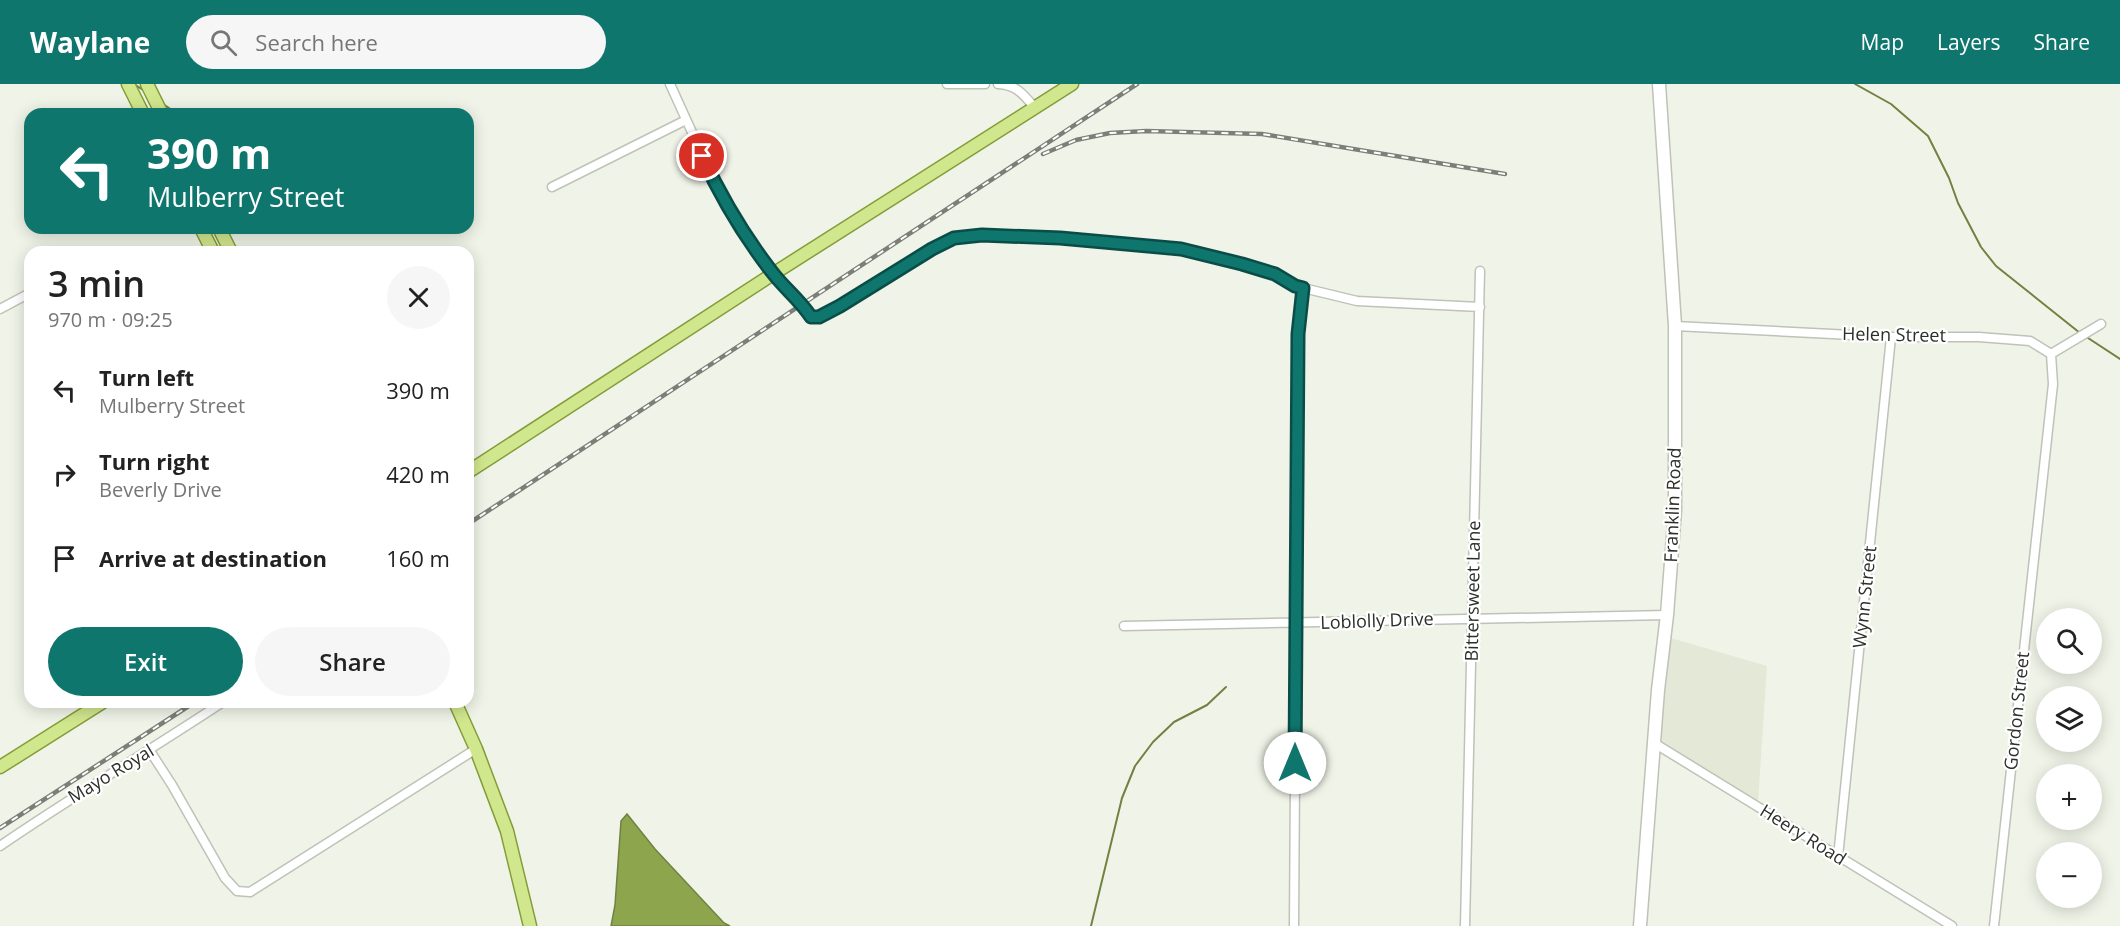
<!DOCTYPE html>
<meta charset="utf-8">
<style>
body{margin:0;font-family:"Open Sans",sans-serif;background:#f6f6f6;color:#222;height:100vh;display:flex;flex-direction:column;font-size:22px;white-space:nowrap}
*{box-sizing:border-box;margin:0}
p{font-size:20px;color:#767676}
.icon{flex:none;width:33px;height:33px;fill:none;stroke:currentColor;stroke-width:2;stroke-linecap:round;stroke-linejoin:round}
.map{position:relative;flex:1;overflow:hidden}
.panel{position:absolute;left:24px;top:162px;width:450px;height:462px;display:flex;flex-direction:column;background:#fff;border-radius:18px;box-shadow:0 3px 15px #0003}
.panel>*{flex:none}
.guide{position:absolute;left:24px;top:24px;width:450px;height:126px;border-radius:18px;box-shadow:0 3px 15px #0003;background:#0f766e;color:#fff;overflow:hidden}
.controls{position:absolute;left:2036px;top:524px;display:grid;gap:12px}
.controls a{display:grid;place-items:center;width:66px;height:66px;border-radius:50%;background:#fff;box-shadow:0 3px 15px #0003;font-size:30px}
.pin{position:absolute;display:grid;place-items:center;width:51px;height:51px;color:#fff;margin:-26px;border:3px solid #fff;border-radius:50%;box-shadow:0 2px 6px #0007}
.me{position:absolute;width:66px;margin:-33px;rotate:0deg;stroke-linejoin:round;filter:drop-shadow(0 0 4px #0008)}
.turn{display:flex;align-items:center;gap:21px;height:126px;padding:0 24px;font-size:27px}
.turn .icon{width:78px;height:78px;stroke-width:2.5}
.turn b{display:block;font-size:42px;line-height:51px}
.round{display:grid;place-items:center;flex:none;width:63px;height:63px;border-radius:32px;background:#f6f6f6}
.head{display:flex;align-items:center;justify-content:space-between;height:102px;padding:0 24px}
h1{font-size:36px;font-weight:600;line-height:45px}
.action{display:flex;gap:12px;margin-top:auto;padding:12px 24px}
.action a{flex:1;height:69px;border-radius:36px;background:#0f766e;color:#fff;font-size:24px;font-weight:600;line-height:69px;text-align:center}
.action a+a{background:#f6f6f6;color:#222}
ul{padding:0;list-style:none}
li{display:flex;align-items:center;gap:18px;height:84px;padding:0 24px}
li div{flex:1}
li b{display:block;font-size:22px}
li em{font-style:normal}
header{display:flex;align-items:center;gap:36px;box-sizing:border-box;height:84px;padding:0 30px;background:#0f766e;color:#fff}
header strong{font-size:28px}
nav{display:flex;gap:33px;margin-inline-start:auto;font-size:21px}
.search{width:420px;height:54px;background:#f6f6f6;display:flex;align-items:center;gap:15px;box-sizing:border-box;padding:0 21px;border-radius:33px;color:#767676;font-size:22px}
.map>svg:first-child{display:block}
.built{fill:#e3e9d6}
.water{fill:#8da54c;stroke:#708242;stroke-width:1.5}
.lines{fill:none;stroke-linecap:round;stroke-linejoin:round}
.stream{stroke:#708242;stroke-width:2}
.street-casing{stroke:#bfc2b7;stroke-width:11}
.secondary-casing{stroke:#bfc2b7;stroke-width:15}
.primary-casing{stroke:#849c39;stroke-width:15}
.street{stroke:#fff;stroke-width:8}
.secondary{stroke:#fff;stroke-width:12}
.primary{stroke:#d1e78d;stroke-width:12}
.rail-casing{stroke:#7c7f77;stroke-width:4.5}
.rail{stroke:#fff;stroke-width:2;stroke-dasharray:7;stroke-linecap:butt}
.route-casing{stroke:#0a4d48;stroke-width:15}
.route{stroke:#0f766e;stroke-width:10}
.labels{text-anchor:middle;stroke-width:4.5;stroke-linejoin:round;paint-order:stroke}
.street-label{font-size:18px;fill:#2d2f2a;stroke:#fff}
</style>
<header>
<strong>Waylane</strong>
<div class="search"><svg class="icon" aria-label="search" viewBox="0 0 24 24"><circle cx="10" cy="10" r="6"/><path d="M15 15l6 6"/></svg>Search here</div>
<nav><a>Map</a><a>Layers</a><a>Share</a></nav>
</header>
<div class="map">
<svg width="2120" height="842" viewBox="0 0 2120 842">
<rect width="100%" height="100%" fill="#f0f4e8"/>
<path class="built" d="M1664 552 1767 582 1758 720 1652 660Z"/>
<path class="water" d="M627 730 655 765 724 839 730 842H611L615 821 621 737Z"/>
<g class="lines">
<path class="stream" d="M134 0 146 8
M1855 0 1891 20 1928 52 1949 94 1958 119 1981 163 1996 182 2080 249
M163 20 178 30
M2085 252 2120 275
M1091 842 1122 714 1135 682 1153 658 1174 638 1207 621 1226 603"/>
<defs>
<path id="street" d="M670 0 711 90 728 123 773 190 803 221 811 233H819L840 222 932 165 954 154 982 151 1060 154 1181 165 1242 180 1275 190 1295 202 1357 217 1480 223
M947 0H985
M998 0C1017 1 1023 10 1035 24
M552 103 686 36
M0 225 30 209
M1675 242 1891 253H1979L2030 257 2051 270
M2051 270 2101 240
M1124 542 1667 531
M1654 659 1952 842
M150 667 172 701 225 794 237 807 250 808 476 665
M0 762C73 712 149 667 223 618
M1838 773 1891 253
M1294 842 1298 250 1303 204
M1465 842 1480 187
M1994 842 2053 300 2051 270"/>
<path id="secondary" d="M1640 842 1658 606 1667 531 1675 426V242L1659 0"/>
<path id="primary" d="M128 0 143 30
M147 0 162 30
M201 144 213 168
M219 144 231 168
M468 388 773 190 1072 0
M455 618 476 665 507 747 530 842
M0 683 103 618"/>
</defs>
<use href="#street" class="street-casing"/>
<use href="#secondary" class="secondary-casing"/>
<use href="#primary" class="primary-casing"/>
<use href="#street" class="street"/>
<use href="#secondary" class="secondary"/>
<use href="#primary" class="primary"/>
<defs>
<path id="rail" d="M1043 70 1076 56 1110 49 1146 47 1262 50 1505 90
M468 440 1137 0
M0 744 195 618"/>
</defs>
<use href="#rail" class="rail-casing"/>
<use href="#rail" class="rail"/>
</g>
<g class="lines">
<defs>
<path id="route" d="M702 72C721 113 744 152 772 188 784 204 800 216 811 233H819L840 222 932 165 954 154 982 151 1060 154 1181 165 1242 180 1275 190 1295 202 1303 204 1298 250 1295 679"/>
</defs>
<use href="#route" class="route-casing"/>
<use href="#route" class="route"/>
</g>
<g class="labels">
<g class="street-label">
<text transform="translate(1894 251) rotate(1)" y="6">Helen Street</text>
<text transform="translate(1673 421) rotate(-88)" y="6">Franklin Road</text>
<text transform="translate(1473 507) rotate(-89)" y="6">Bittersweet Lane</text>
<text transform="translate(1865 513) rotate(-84)" y="6">Wynn Street</text>
<text transform="translate(1377 537) rotate(-2)" y="6">Loblolly Drive</text>
<text transform="translate(2017 627) rotate(-84)" y="6">Gordon Street</text>
<text transform="translate(111 690) rotate(-31)" y="6">Mayo Royal</text>
<text transform="translate(1803 751) rotate(32)" y="6">Heery Road</text>
</g>
</g>
</svg>
<div class="controls">
<a><svg class="icon" aria-label="search" viewBox="0 0 24 24"><circle cx="10" cy="10" r="6"/><path d="M15 15l6 6"/></svg></a>
<a><svg class="icon" aria-label="layers" viewBox="0 0 24 24"><path d="M12 4l9 5-9 5-9-5zM3 14l9 5 9-5"/></svg></a>
<a>+</a>
<a>−</a>
</div>
<div class="pin" style="left:702px;top:72px;background:#d93025"><svg class="icon" aria-label="arrive" viewBox="0 0 24 24"><path d="M6 21V4h12l-3 4 3 4H6"/></svg></div>
<svg class="me" style="left:1295px;top:679px" viewBox="-20 -20 40 40"><circle r="19" fill="#fff"/><path d="M0-13L10 11 0 6-10 11z" fill="#0f766e"/></svg>
<div class="guide">
<div class="turn"><svg class="icon" aria-label="left" viewBox="0 0 24 24"><path d="M17 20v-9H6M10 6l-5 5 5 5"/></svg><div><b>390 m</b>Mulberry Street</div></div>
</div>
<section class="panel">
<div class="head"><div><h1>3 min</h1><p>970 m · 09:25</p></div><a class="round"><svg class="icon" aria-label="close" viewBox="0 0 24 24"><path d="M6 6l12 12M18 6L6 18"/></svg></a></div>
<ul>
<li><svg class="icon" aria-label="left" viewBox="0 0 24 24"><path d="M17 20v-9H6M10 6l-5 5 5 5"/></svg><div><b>Turn left</b><p>Mulberry Street</p></div><em>390 m</em></li>
<li><svg class="icon" aria-label="right" viewBox="0 0 24 24"><path d="M7 20v-9h11M14 6l5 5-5 5"/></svg><div><b>Turn right</b><p>Beverly Drive</p></div><em>420 m</em></li>
<li><svg class="icon" aria-label="arrive" viewBox="0 0 24 24"><path d="M6 21V4h12l-3 4 3 4H6"/></svg><div><b>Arrive at destination</b></div><em>160 m</em></li>
</ul>
<div class="action"><a>Exit</a><a>Share</a></div>
</section>
</div>
